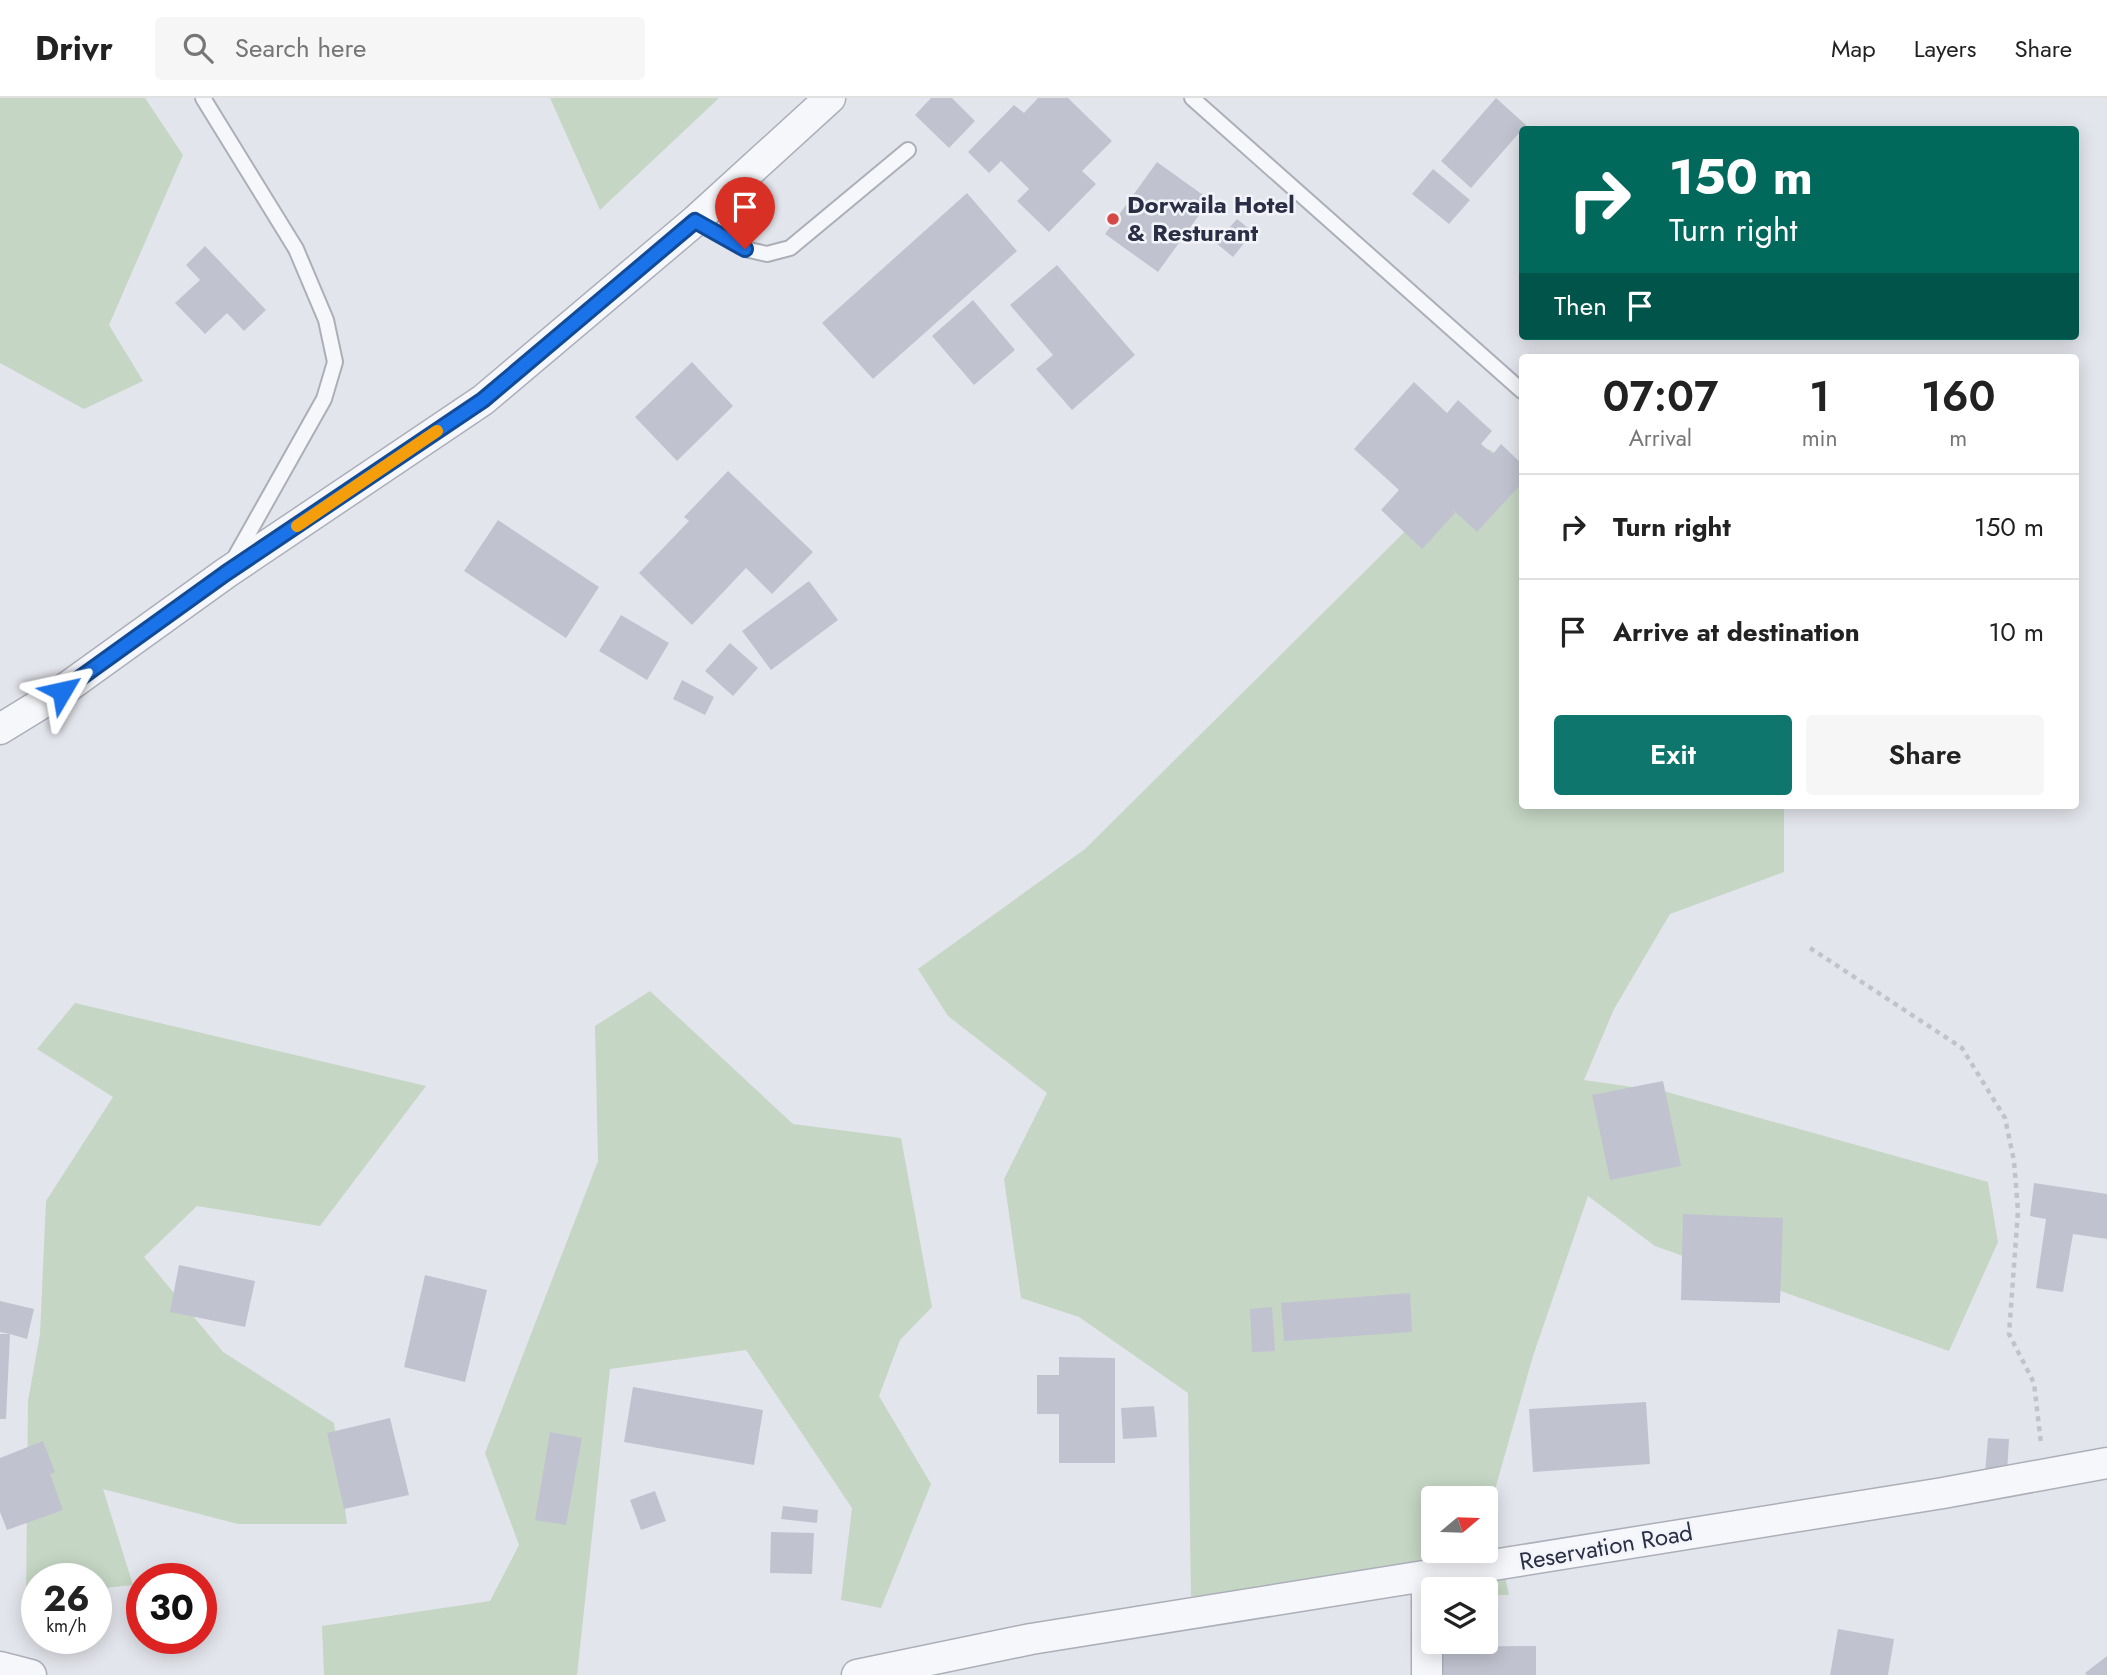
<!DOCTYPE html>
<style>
body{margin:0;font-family:Jost,sans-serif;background:#f6f6f6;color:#222;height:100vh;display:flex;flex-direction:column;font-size:26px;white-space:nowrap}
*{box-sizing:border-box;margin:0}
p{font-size:23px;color:#767676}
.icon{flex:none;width:38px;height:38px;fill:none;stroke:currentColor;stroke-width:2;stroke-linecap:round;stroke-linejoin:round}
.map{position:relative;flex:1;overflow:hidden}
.panel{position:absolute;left:1519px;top:256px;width:560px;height:455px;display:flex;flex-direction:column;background:#fff;border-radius:7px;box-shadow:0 4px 18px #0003}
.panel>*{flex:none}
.banner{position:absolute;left:1519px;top:28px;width:560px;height:214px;border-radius:7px;box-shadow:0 4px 18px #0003;background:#00695c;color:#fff;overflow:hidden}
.needle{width:46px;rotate:71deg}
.buttons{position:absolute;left:1421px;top:1388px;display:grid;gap:14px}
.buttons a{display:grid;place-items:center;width:77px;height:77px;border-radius:7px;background:#fff;box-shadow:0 4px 18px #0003;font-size:35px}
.speed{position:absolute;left:21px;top:1465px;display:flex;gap:14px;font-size:35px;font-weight:700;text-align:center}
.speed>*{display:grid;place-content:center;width:91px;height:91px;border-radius:50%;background:#fff;box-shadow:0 4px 18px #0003;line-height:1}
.speed small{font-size:18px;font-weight:400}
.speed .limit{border:10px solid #d22;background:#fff;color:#111}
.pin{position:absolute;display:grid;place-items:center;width:60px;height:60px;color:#fff;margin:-72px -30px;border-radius:50% 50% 50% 0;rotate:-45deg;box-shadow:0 0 7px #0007}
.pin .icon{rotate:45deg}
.me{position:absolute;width:77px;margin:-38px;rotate:54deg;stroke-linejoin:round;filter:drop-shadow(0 0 5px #0008)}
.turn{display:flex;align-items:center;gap:24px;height:147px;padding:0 35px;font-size:32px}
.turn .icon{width:91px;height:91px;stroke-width:2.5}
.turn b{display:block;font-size:49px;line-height:60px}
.then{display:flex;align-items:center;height:66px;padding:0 35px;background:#0003;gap:14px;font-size:26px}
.eta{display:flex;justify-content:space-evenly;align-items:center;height:119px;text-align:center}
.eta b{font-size:42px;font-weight:600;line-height:49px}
.action{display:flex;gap:14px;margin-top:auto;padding:14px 35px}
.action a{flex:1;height:80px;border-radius:7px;background:#0f766e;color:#fff;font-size:28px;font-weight:600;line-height:80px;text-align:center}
.action a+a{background:#f6f6f6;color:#222}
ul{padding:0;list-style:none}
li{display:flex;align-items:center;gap:21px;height:105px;padding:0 35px;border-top:2px solid #e0e0e0}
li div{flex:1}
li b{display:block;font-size:26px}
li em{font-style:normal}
header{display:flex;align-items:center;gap:42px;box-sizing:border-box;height:98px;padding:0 35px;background:#fff;border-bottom:2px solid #e0e0e0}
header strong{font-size:33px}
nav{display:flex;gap:38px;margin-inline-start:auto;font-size:24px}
.search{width:490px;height:63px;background:#f6f6f6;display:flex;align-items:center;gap:18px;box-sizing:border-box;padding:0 24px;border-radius:7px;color:#767676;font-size:26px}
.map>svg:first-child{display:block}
.green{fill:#c5d6c4;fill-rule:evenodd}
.building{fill:#c0c3cf}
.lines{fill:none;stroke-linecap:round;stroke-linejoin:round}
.lane-casing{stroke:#acaeba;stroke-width:18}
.street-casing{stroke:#acaeba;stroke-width:33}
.path{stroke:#c1c3cb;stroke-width:4.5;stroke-dasharray:5 5;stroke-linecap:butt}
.lane{stroke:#f6f7fa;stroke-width:14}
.street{stroke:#f6f7fa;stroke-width:30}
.route-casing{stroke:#114b97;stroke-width:18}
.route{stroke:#1a73e8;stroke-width:12}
.slow{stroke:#f59e0b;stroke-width:12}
.poi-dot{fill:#d44945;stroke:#f3f4f9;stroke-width:2.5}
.labels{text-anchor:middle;stroke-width:5;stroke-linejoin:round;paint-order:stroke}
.poi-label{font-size:24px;font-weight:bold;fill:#2a2f45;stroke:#f3f4f9;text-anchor:start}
.street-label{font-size:24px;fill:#2a2f45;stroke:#f3f4f9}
</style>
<header>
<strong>Drivr</strong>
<div class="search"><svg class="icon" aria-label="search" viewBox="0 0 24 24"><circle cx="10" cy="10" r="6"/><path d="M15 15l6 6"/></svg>Search here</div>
<nav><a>Map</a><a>Layers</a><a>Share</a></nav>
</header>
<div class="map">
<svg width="2107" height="1577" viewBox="0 0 2107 1577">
<rect width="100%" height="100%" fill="#e3e5ec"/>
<path class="green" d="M0 0H145L183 57 109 227 143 283 84 311 0 265Z
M550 0H719L600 112Z
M1488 351 1522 369V707H1784V774L1670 816 1614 911 1584 982 1667 994 1988 1084 1998 1144 1949 1253 1655 1148 1588 1098 1533 1258 1490 1409 1509 1497H1486V1491H1433V1497L1191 1498 1188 1295 1079 1219 1021 1200 1004 1081 1047 995 948 918 918 871 1085 751ZM1433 1400H1486V1452H1433Z
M650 893 793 1026 901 1040 932 1209 900 1242 879 1298 931 1386 881 1510 841 1502 852 1410 746 1252 610 1271 577 1577H324L322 1528 490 1503 519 1447 485 1355 598 1063 595 928Z
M75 905 426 988 320 1128 197 1108 144 1159 223 1254 334 1325 347 1426H238L103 1391 133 1487 96 1491V1480H37V1498L26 1500 28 1303 40 1236 46 1103 113 999 37 951Z"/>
<path class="building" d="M931 0H952L975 23 949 50 915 17Z
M1038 0H1068L1112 43 1082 73 1096 86 1049 134 1017 103 1029 91 1001 63 989 75 968 54 1014 7 1024 15Z
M1496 0 1526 27 1471 90 1441 63Z
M1157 64 1210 102 1158 174 1105 136Z
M1433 71 1470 102 1449 126 1412 96Z
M967 95 1017 153 873 281 822 225Z
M1237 121 1253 134 1233 159 1216 145Z
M205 148 266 212 244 233 227 215 205 236 175 205 200 182 186 167Z
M1057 167 1135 257 1072 312 1036 271 1053 257 1010 207Z
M973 202 1015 252 974 287 932 238Z
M692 264 733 308 677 363 635 319Z
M1414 284 1447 315 1458 302 1492 333 1481 346 1493 356 1501 346 1522 366V385L1477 434 1451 410 1455 415 1422 451 1381 412 1399 392 1354 351Z
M728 373 813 454 772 496 746 470 692 527 639 475 689 423 684 419Z
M498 422 599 489 566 540 464 473Z
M809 483 838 522 771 572 742 533Z
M621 517 669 545 647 582 599 553Z
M730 545 758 570 733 598 705 573Z
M682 582 714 599 705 617 673 601Z
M1663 983 1681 1068 1610 1082 1592 997Z
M2034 1085 2107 1096V1141L2073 1136 2063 1194 2036 1190 2046 1121 2030 1118Z
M1683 1116 1783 1120 1780 1205 1681 1202Z
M179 1167 255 1183 245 1229 170 1214Z
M425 1177 487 1192 465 1284 404 1269Z
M1410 1195 1412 1234 1284 1243 1281 1205Z
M0 1203 34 1211 27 1241 10 1236 6 1321H0V1236H10L0 1234Z
M1272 1209 1275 1253 1252 1254 1250 1211Z
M1059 1259 1115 1260V1365H1059V1316H1037V1277H1059Z
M633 1289 763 1312 754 1367 624 1344Z
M1646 1304 1650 1366 1533 1374 1529 1311Z
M1154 1308 1157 1339 1123 1341 1121 1310Z
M390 1320 409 1397 344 1411 327 1335Z
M550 1334 582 1340 566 1427 535 1422Z
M1988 1340 2009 1341 2007 1376 1985 1375Z
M43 1343 55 1374 50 1376 63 1412 7 1432 0 1414V1360Z
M655 1393 666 1423 641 1432 630 1402Z
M783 1408 818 1412 817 1425 781 1421Z
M771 1434 814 1435 812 1476 770 1475Z
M1838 1531 1894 1541 1888 1577H1830Z
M1536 1548V1577H1416V1549Z
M2107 1558V1577H2087L2085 1575Z"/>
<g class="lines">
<defs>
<path id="lane" d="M203 0 296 151 326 222 335 264 324 301 234 461
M1192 0 1522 293
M695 123 745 151 767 156 790 150 908 52"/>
<path id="street" d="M0 631 62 593 226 475 483 302 695 123 830 0
M0 1569 31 1577
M857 1577 1031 1541 1943 1395 2107 1365
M1427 1577V1479"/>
</defs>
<use href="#lane" class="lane-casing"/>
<use href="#street" class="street-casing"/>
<path class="path" d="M1810 850 1962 950 2005 1020 2014 1063 2018 1113 2009 1236 2034 1285 2041 1346"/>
<use href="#lane" class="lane"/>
<use href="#street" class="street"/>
</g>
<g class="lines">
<defs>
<path id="route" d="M62 593 226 475 483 302 695 123 745 151"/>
</defs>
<use href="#route" class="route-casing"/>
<use href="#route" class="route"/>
<path class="slow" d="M297 428 437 333"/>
</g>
<circle class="poi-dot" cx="1113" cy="121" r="7"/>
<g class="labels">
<g class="poi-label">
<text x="1127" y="115">Dorwaila Hotel<tspan x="1127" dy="28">&amp; Resturant</tspan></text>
</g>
<g class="street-label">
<text transform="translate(1606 1449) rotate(-10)" y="8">Reservation Road</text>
</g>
</g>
</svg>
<div class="buttons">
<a><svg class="needle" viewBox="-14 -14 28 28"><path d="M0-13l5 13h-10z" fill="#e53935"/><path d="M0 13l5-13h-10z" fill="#767676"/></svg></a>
<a><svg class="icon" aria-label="layers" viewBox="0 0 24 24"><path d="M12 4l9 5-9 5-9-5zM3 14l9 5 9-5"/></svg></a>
</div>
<div class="speed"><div>26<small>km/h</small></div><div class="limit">30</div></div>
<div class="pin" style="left:745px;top:151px;background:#d93025"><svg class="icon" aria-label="arrive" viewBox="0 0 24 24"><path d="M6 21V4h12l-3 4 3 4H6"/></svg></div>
<svg class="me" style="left:62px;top:593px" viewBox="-20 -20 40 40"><path d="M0-17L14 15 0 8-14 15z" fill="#1a73e8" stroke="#fff" stroke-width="4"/></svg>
<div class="banner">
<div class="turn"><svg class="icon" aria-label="right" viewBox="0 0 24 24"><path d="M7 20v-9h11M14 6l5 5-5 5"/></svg><div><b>150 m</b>Turn right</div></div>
<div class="then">Then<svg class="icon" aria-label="arrive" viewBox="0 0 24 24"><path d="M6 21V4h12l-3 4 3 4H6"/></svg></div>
</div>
<section class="panel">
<div class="eta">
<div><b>07:07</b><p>Arrival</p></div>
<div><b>1</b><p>min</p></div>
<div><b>160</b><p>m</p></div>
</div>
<ul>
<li><svg class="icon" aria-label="right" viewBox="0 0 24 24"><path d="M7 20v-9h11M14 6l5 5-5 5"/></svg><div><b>Turn right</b></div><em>150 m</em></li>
<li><svg class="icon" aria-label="arrive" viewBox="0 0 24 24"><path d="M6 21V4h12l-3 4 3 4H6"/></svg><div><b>Arrive at destination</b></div><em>10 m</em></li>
</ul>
<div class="action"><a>Exit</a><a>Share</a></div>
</section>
</div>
